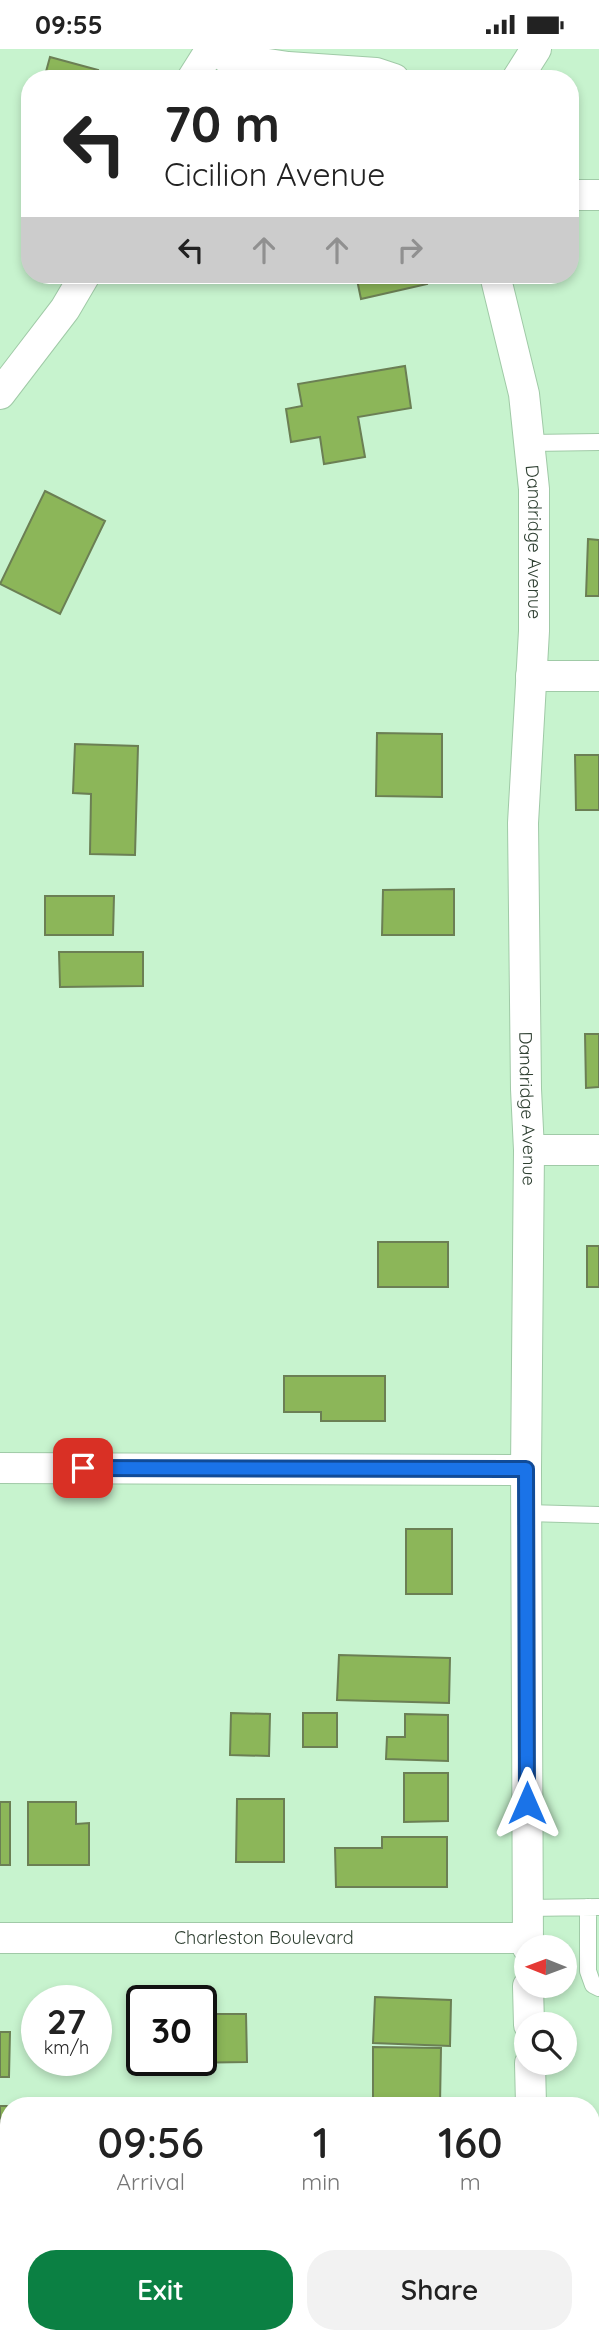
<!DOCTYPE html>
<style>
body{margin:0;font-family:Quicksand,sans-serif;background:#f2f2f2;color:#222;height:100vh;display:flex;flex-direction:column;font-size:26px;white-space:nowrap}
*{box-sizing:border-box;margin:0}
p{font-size:23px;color:#767676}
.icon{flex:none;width:38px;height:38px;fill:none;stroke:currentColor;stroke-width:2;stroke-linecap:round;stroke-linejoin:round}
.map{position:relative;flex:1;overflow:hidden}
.sheet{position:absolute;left:0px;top:2048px;width:600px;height:247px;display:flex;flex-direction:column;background:#fff;border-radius:28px 28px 0 0;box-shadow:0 4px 10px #0003}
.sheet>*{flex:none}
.banner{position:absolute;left:21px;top:21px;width:558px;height:214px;border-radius:28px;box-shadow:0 4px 10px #0003;background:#fff;color:#222;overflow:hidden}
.needle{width:46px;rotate:271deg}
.controls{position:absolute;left:514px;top:1886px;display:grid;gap:14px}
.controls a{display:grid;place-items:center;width:63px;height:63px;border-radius:50%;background:#fff;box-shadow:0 4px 10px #0003;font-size:35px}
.speed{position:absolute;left:21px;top:1936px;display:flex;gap:14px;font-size:35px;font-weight:700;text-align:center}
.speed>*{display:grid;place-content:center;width:91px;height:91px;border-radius:50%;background:#fff;box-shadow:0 4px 10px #0003;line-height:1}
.speed small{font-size:18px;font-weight:400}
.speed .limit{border:4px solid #111;border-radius:10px;background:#fff;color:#111}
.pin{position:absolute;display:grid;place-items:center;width:60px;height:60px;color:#fff;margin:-30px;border-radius:14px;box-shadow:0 4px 10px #0006}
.me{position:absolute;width:77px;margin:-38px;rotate:0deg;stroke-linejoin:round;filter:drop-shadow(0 0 5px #0008)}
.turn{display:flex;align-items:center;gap:24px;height:147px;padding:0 28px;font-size:32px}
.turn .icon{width:91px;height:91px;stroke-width:2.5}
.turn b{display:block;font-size:49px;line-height:60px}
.lanes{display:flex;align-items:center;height:66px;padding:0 28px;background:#0003;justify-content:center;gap:35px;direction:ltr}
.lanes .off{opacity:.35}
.eta{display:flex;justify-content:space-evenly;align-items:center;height:119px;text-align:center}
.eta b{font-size:42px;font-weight:600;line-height:49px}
.button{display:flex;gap:14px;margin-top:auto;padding:14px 28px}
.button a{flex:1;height:80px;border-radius:28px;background:#0b8043;color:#fff;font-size:28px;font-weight:600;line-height:80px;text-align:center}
.button a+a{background:#f2f2f2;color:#222}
.status{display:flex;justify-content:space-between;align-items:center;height:49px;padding:0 35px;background:#fff;direction:ltr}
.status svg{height:19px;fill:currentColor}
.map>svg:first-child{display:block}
.building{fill:#8cb659;stroke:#6b7f54;stroke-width:2}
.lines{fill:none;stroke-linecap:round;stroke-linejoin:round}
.lane-casing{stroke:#a0caa7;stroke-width:18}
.street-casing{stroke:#a0caa7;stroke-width:32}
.lane{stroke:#fff;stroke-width:16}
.street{stroke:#fff;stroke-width:30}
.route-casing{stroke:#114b97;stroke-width:18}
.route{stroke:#1a73e8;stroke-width:12}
.labels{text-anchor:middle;stroke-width:7;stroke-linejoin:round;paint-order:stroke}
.street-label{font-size:18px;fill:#2f4032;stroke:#fff}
</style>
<div class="status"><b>09:55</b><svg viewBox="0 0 49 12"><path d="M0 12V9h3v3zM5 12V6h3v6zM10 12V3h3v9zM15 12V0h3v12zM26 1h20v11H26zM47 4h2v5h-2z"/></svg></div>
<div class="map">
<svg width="599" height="2293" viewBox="0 0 599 2293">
<rect width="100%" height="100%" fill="#c7f3ce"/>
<path class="building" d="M50 8 98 21 96 30H44Z
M356 226H425L427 235 361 250Z
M405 317 411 359 358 368 365 408 324 415 320 388 291 393 286 360 302 357 298 335Z
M45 442 105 472 60 565 0 535Z
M588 490 599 491V547H586Z
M377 684 442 685V748L376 747Z
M75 695 138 697 135 806 90 805 91 745 73 744Z
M575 706H599V761H576Z
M454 840V886H382L383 841Z
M45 847H114L113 886H45Z
M59 903H143V937L60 938Z
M585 985H599V1038L586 1039Z
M378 1193H448V1238H378Z
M587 1197H599V1238H587Z
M284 1327H385V1372H321V1363H284Z
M406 1480H452V1545H406Z
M339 1606 450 1609 449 1654 337 1651Z
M231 1664 270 1665 269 1707 230 1706Z
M303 1664H337V1698H303Z
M405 1665 448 1666V1712L386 1710 387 1688H405Z
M404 1724H448V1772L404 1773Z
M237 1750H284V1813H236Z
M0 1753H10V1816H0Z
M28 1753H76V1775L89 1774V1816H28Z
M382 1788H447V1838H336L335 1799H382Z
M375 1948 451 1951 450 1997 373 1994Z
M201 1965H246L247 2013 181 2014V2011H201Z
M0 1983H10L9 2028H0Z
M373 1998 441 1999 440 2056H373Z
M0 2057H9V2092H0Z
M592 2077H599V2121H592Z
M9 2221V2261L0 2262V2222Z
M355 2286H438V2293H355Z"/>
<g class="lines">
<defs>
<path id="lane" d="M531 394 599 393
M527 1464 599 1466
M588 1858V1922L593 1936 599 1939
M527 1859 599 1858"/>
<g id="street">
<path d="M214 0 227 9 288 18 376 24 394 30"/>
<path d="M192 30 211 0"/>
<path d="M517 30 536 0"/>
<path d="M570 146H599"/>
<path id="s1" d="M495 226 524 345 534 440V582L523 774 526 1040 529 1101 526 1421 528 1899"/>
<path d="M0 345 65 260 85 226"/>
<path d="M531 627H599"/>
<path d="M529 1101H599"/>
<path d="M0 1419 526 1421"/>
<path id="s2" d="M0 1889H527"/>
<path d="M528 1937 529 1976"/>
<path d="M530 2014 531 2056"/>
<path d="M536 2286V2293"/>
</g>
</defs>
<use href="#lane" class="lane-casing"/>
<use href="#street" class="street-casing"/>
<use href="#lane" class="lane"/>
<use href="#street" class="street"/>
</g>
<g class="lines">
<defs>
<path id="route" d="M83 1419 526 1420 527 1754"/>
</defs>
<use href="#route" class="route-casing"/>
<use href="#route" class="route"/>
</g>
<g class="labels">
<g class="street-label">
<text dy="6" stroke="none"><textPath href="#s1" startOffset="271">Dandridge Avenue</textPath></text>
<text dy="6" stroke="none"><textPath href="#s1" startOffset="838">Dandridge Avenue</textPath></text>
<text dy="6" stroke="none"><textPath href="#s2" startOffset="264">Charleston Boulevard</textPath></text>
</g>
</g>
</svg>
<div class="controls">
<a><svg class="needle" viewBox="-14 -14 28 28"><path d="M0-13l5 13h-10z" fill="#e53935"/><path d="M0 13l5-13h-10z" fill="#767676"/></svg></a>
<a><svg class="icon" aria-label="search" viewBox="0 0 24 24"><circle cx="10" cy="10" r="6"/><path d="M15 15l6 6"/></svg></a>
</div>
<div class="speed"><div>27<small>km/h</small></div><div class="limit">30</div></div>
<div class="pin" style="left:83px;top:1419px;background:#d93025"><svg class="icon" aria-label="arrive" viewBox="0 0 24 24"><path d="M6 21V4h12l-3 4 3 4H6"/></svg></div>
<svg class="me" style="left:527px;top:1754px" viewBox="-20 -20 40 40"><path d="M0-17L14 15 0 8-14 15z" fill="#1a73e8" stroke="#fff" stroke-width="4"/></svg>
<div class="banner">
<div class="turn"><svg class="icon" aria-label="left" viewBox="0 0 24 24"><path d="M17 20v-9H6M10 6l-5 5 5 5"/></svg><div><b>70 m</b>Cicilion Avenue</div></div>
<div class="lanes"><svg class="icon" aria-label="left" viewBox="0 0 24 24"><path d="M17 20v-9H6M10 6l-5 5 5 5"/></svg><svg class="icon off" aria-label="ahead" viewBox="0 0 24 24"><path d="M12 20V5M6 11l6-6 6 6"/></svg><svg class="icon off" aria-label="ahead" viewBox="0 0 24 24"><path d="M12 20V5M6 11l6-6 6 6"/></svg><svg class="icon off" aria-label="right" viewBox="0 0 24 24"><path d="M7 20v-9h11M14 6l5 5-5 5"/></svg></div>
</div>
<section class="sheet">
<div class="eta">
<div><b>09:56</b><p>Arrival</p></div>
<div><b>1</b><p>min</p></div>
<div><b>160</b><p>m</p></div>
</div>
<div class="button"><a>Exit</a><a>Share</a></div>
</section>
</div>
